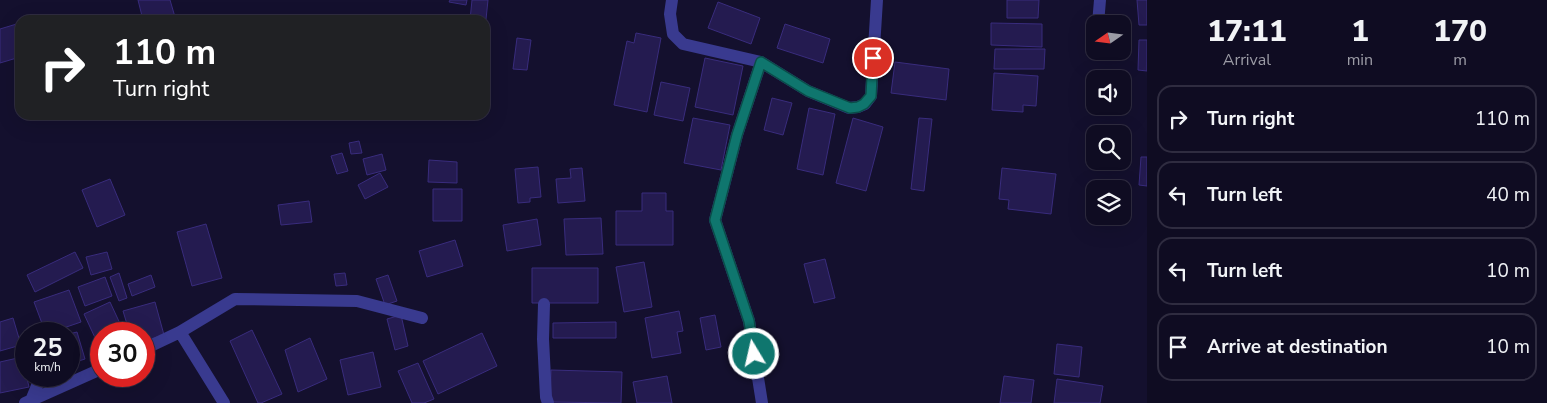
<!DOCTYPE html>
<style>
body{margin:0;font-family:"Nunito Sans",sans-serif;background:#18152a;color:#f1f3f6;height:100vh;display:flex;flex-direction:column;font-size:19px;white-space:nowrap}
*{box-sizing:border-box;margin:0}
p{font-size:16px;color:#9b9ba5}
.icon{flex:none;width:28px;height:28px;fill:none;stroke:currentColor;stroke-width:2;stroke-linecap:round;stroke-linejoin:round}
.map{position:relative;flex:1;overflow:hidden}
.side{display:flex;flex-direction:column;background:#0f0c22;width:400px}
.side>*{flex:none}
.top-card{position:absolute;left:15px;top:15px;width:475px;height:105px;border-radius:15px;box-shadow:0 5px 20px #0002,0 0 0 1px #2f2c40;background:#202124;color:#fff;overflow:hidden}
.needle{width:32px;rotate:256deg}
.fabs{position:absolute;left:1086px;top:15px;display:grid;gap:10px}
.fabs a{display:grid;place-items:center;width:45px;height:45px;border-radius:10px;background:#0f0c22;box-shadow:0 5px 20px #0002,0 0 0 1px #2f2c40;font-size:25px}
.speed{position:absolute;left:15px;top:322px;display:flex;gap:10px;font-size:25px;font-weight:700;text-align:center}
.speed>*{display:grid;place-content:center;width:65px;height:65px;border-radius:50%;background:#0f0c22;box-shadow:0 5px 20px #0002,0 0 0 1px #2f2c40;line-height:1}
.speed small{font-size:12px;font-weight:400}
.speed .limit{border:8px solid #d22;background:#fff;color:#111}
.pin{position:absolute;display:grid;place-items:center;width:42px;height:42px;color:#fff;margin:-21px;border:2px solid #fff;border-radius:50%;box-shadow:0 1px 5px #0007}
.me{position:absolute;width:55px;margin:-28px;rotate:351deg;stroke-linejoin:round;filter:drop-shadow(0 0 4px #0008)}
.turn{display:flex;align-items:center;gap:18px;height:105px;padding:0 15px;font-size:22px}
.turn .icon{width:65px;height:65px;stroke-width:2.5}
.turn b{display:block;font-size:35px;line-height:42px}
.eta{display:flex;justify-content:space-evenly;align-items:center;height:85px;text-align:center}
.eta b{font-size:30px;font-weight:800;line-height:35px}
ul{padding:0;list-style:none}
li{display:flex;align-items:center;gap:15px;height:68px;margin:0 10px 8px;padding:0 5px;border:2px solid #2f2c40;border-radius:15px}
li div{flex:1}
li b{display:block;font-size:19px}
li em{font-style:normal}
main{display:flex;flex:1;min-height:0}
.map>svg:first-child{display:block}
.building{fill:#241b50;stroke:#392c7d}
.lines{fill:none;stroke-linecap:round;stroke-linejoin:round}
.street{stroke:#393a8f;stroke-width:12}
.route-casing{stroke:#0a4d48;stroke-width:12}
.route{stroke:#0f766e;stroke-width:9}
</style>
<main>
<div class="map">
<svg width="1147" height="403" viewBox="0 0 1147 403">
<rect width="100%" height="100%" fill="#14102e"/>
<path class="building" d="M138 0H170L175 17 163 20H143Z
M450 0H467L466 5 449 2Z
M472 0H488L485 29V20H470Z
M1007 0H1039L1038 18H1007Z
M1137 0H1147V25H1139Z
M718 2 760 18 751 44 708 28Z
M20 23V57L0 63V29Z
M991 23 1042 24V47L991 45Z
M785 24 830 39 823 63 777 48Z
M636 33 661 38 647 112 614 105 627 41 634 43Z
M517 38 531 40 527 70 513 69Z
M1139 40H1147V71L1138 70Z
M995 49H1045L1044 69H994Z
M705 58 743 66 733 115 695 107Z
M895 62 949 69 946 100 891 93Z
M994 73 1038 76 1036 106 1023 105V112L992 110Z
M661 82 690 88 683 121 654 115Z
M772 98 792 103 783 135 764 130Z
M809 108 835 114 823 175 797 169Z
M693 118 730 125 721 170 684 163Z
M853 118 883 127 866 191 836 183Z
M919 118 932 119 924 191 911 189Z
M359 141 362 153 351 154 349 143Z
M342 153 348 171 337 174 331 156Z
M382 154 386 170 367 175 363 159Z
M1141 157H1147V186L1139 185Z
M429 160 457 162V183L428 182Z
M538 167 541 197 530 198V202L518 203 515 169Z
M582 168 585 201 558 203 556 179 571 178 570 169Z
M1002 168 1056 174 1051 214 1008 209 1009 200 999 199Z
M380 173 388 187 365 199 358 185Z
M110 179 125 215 97 227 82 190Z
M433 189H462V221H433Z
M642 193H666V211H673V245H616V211H642Z
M309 201 312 222 281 225 278 205Z
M601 218 603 254 566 255 564 219Z
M537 219 541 245 507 251 503 225Z
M206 224 222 278 192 286 177 232Z
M455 240 463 266 427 277 419 251Z
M75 252 83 268 35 292 27 275Z
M107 252 112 269 91 275 86 257Z
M825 259 835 298 814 303 804 264Z
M644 262 652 307 624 312 616 267Z
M532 268H598V303H532Z
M119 273 127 298 119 301 110 277Z
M345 273 347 285 336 286 334 274Z
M151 275 155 287 132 296 128 284Z
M388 275 397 301 385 305 376 279Z
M105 277 112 296 85 306 78 287Z
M69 290 81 322 46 334 34 302Z
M110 302 123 330 115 334H101V340L97 342 84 314Z
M155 302 164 335 144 341V334H130L123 311Z
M679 311 683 331 677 332 681 353 652 358 645 318Z
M401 315 408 346 395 350 387 319Z
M715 315 721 347 706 350 700 318Z
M13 318 21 345 0 351V322Z
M616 322V338H553V323Z
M252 330 282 394 261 403H258L230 341Z
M77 332 85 359 69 364V334Z
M482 333 497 366 438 394 423 361Z
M310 338 327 379 298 392 285 350Z
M1057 344 1082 347 1079 377 1054 374Z
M373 352 381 387 348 395 340 360Z
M22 357 29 387 0 393V362Z
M418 363 434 399 424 403H412L398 371Z
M551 370 622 372 621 403 550 402Z
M667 376 672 403H637L633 382Z
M1004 376 1034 380 1031 403H1000Z
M1057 379 1103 386 1100 403H1054Z"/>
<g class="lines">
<path class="street" d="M672 0 670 14 673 34 683 44 761 62 808 91 849 108 858 107 865 104 871 96 877 0
M1098 24 1100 0
M761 62 737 135 715 220 749 321 762 403
M544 304 543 339 546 397 548 403
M180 332 224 403
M144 349 180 332 235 299 357 301 422 318
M25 403 101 369
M30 403 41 376"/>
</g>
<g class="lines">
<defs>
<path id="route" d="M754 354 749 321 715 220 737 135 761 62 808 91 850 108 858 107 864 104 871 96 873 58"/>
</defs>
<use href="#route" class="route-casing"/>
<use href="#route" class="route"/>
</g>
</svg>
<div class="fabs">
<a><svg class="needle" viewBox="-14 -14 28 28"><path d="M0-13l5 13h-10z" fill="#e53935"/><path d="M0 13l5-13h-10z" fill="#9b9ba5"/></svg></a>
<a><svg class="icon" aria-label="sound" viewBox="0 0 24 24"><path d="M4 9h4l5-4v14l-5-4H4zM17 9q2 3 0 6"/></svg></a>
<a><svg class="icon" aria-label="search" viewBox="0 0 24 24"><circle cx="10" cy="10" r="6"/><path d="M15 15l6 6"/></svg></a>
<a><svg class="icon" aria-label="layers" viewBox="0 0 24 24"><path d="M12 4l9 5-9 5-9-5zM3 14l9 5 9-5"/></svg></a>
</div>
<div class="speed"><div>25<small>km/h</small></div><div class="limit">30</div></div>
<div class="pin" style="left:873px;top:58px;background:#d93025"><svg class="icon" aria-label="arrive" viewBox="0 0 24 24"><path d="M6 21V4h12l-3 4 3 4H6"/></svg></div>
<svg class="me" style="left:754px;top:354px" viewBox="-20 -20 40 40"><circle r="17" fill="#0f766e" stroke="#fff" stroke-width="3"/><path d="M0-11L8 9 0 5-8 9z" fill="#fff"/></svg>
<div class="top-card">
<div class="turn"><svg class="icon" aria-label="right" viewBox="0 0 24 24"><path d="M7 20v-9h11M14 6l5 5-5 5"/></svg><div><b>110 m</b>Turn right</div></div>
</div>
</div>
<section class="side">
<div class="eta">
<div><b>17:11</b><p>Arrival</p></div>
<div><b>1</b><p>min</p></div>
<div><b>170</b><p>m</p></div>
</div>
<ul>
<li><svg class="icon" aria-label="right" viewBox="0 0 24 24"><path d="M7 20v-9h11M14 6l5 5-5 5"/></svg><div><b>Turn right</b></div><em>110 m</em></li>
<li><svg class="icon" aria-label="left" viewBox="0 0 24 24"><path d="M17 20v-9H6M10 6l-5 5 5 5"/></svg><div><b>Turn left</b></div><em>40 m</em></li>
<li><svg class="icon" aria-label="left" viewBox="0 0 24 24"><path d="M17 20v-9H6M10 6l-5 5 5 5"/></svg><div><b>Turn left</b></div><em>10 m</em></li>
<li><svg class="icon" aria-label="arrive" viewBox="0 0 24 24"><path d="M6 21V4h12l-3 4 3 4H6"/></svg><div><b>Arrive at destination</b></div><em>10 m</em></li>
</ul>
</section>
</main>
